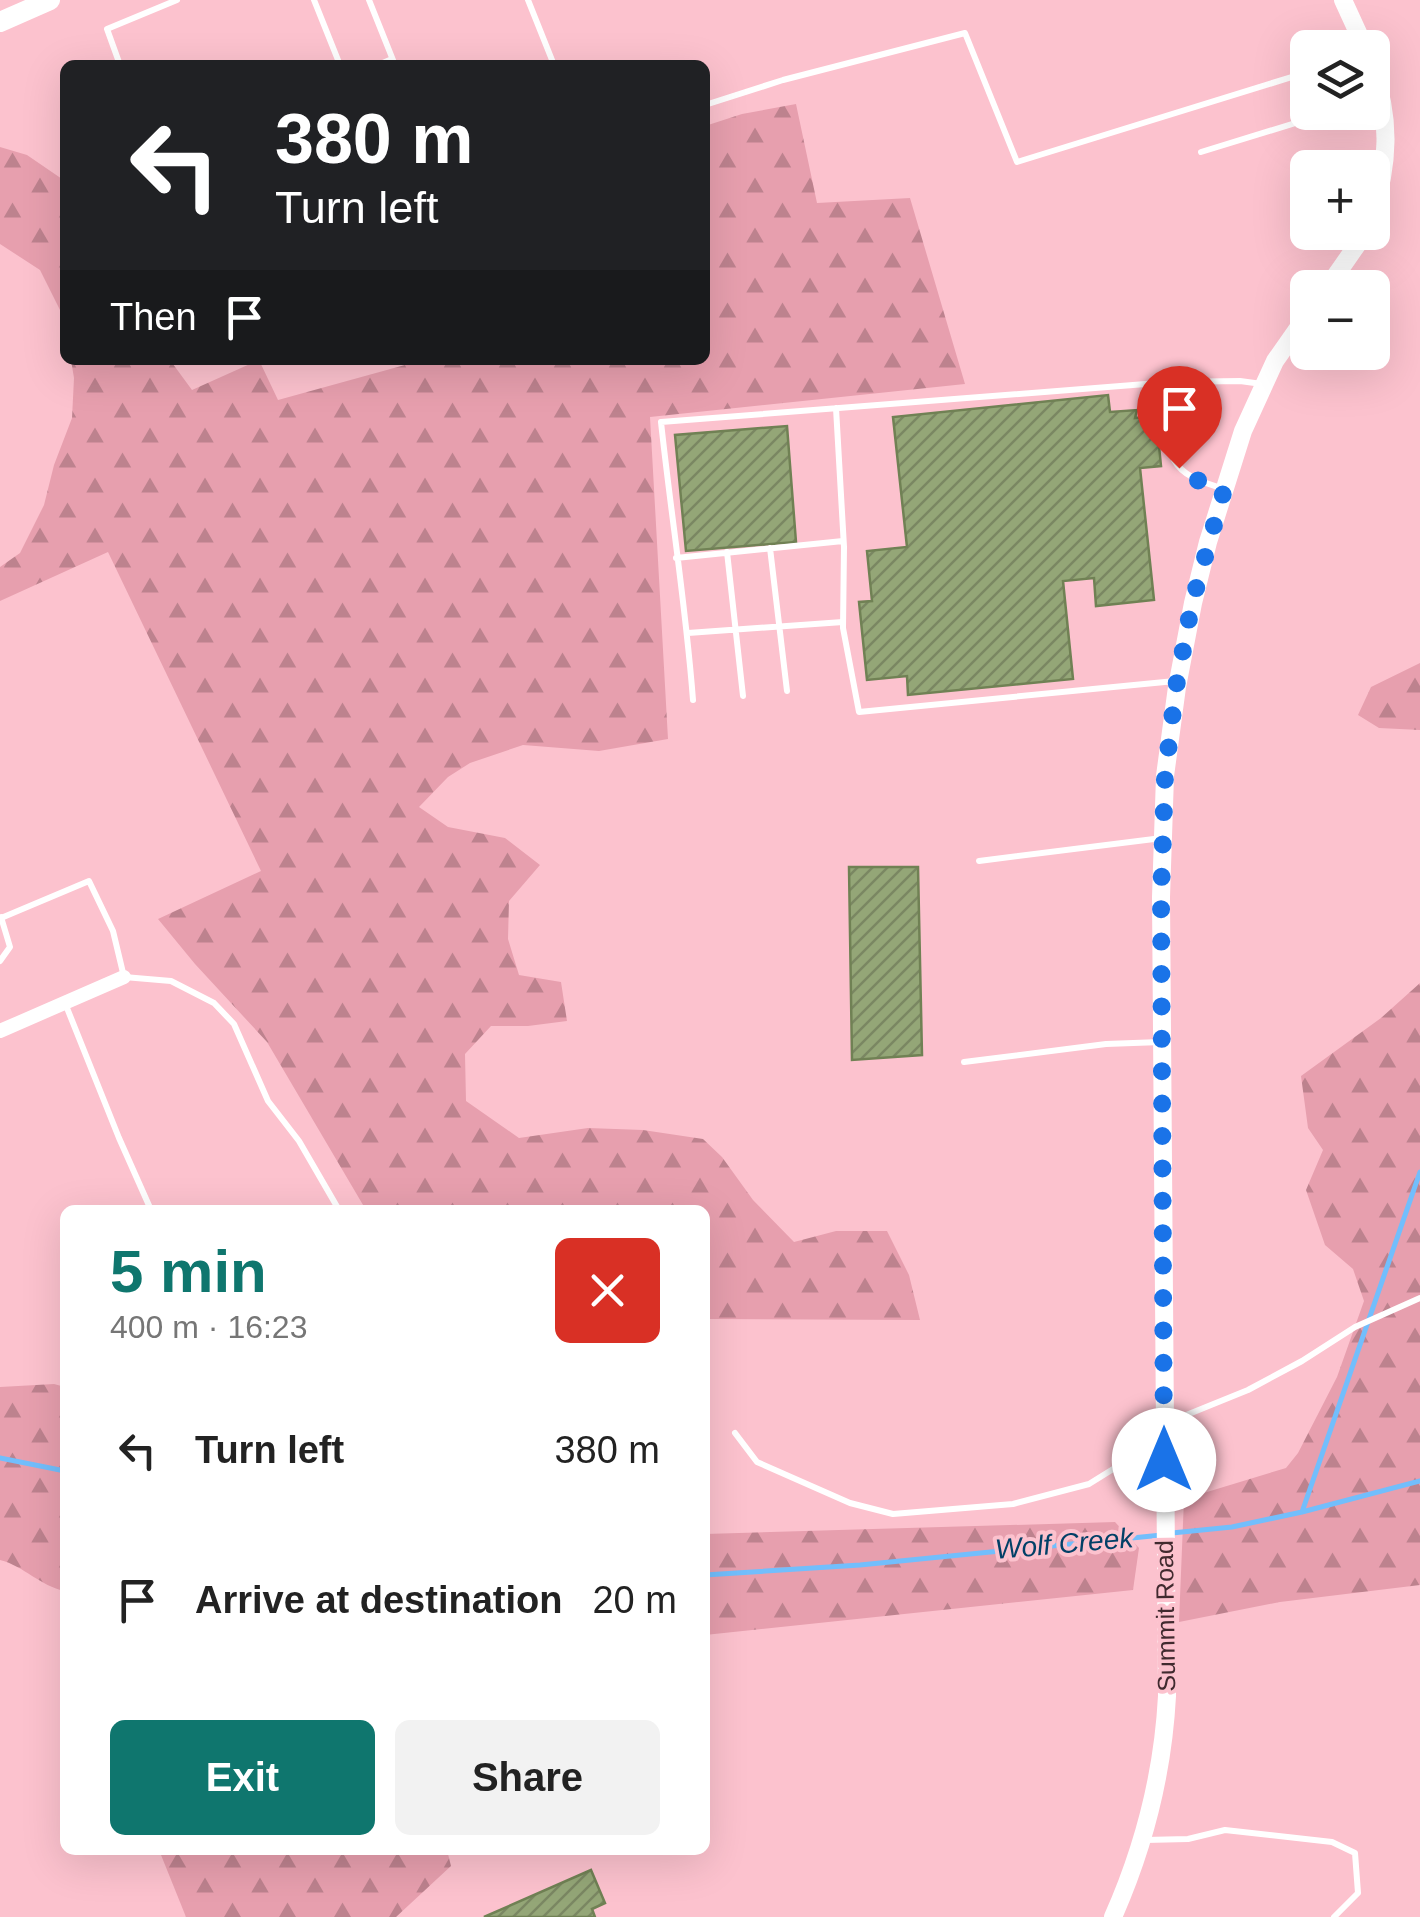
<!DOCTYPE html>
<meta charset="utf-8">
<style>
body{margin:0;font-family:Helvetica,sans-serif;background:#f2f2f2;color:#222;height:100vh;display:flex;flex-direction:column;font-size:38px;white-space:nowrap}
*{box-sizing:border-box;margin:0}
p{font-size:32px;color:#767676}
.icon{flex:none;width:55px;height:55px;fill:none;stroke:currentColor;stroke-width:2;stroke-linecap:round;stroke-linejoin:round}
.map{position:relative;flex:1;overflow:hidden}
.details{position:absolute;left:60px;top:1205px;width:650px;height:650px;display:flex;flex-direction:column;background:#fff;border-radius:15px;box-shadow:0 10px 40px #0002}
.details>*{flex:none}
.guide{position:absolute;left:60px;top:60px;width:650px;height:305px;border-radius:15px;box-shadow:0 10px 40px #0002;background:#202124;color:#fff;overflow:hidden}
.buttons{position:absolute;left:1290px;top:30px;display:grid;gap:20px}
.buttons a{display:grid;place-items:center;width:100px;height:100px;border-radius:15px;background:#fff;box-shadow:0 10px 40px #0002;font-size:50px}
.pin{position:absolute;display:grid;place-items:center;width:85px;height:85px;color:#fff;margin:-102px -42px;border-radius:50% 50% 50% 0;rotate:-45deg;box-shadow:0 0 10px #0007}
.pin .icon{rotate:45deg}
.me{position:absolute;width:110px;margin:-55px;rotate:0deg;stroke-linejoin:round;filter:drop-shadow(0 0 8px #0008)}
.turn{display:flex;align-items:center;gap:35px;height:210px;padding:0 50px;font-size:45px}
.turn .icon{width:130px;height:130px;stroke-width:2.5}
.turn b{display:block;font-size:70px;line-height:85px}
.then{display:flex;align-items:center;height:95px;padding:0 50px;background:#0003;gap:20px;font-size:38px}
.round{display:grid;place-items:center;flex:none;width:105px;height:105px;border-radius:15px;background:#f2f2f2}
.overview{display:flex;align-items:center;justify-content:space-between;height:170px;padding:0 50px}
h1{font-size:60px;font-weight:600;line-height:75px;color:#0f766e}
.cta{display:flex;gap:20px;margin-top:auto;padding:20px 50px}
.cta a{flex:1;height:115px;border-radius:15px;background:#0f766e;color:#fff;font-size:40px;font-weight:600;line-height:115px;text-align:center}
.cta a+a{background:#f2f2f2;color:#222}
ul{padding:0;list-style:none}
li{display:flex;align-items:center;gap:30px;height:150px;padding:0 50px}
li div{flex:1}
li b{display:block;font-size:38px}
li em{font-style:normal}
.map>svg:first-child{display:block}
.forest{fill:url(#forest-firs)}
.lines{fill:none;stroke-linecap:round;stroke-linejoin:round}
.stream{stroke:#72befc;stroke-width:5}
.building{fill:url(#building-hatch);stroke:#708154;stroke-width:2.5}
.service{stroke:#fff;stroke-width:6}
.minor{stroke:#fff;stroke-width:14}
.tertiary{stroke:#fff;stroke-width:18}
.secondary{stroke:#fff;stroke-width:20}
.route{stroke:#1a73e8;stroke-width:18;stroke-dasharray:0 32.4}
.labels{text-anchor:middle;stroke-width:8;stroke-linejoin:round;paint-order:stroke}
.street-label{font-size:25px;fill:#412a2f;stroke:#fcc2ce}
.water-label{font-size:28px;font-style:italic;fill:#024067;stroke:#fcc2ce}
</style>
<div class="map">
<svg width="1420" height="1917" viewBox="0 0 1420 1917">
<defs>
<pattern id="forest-firs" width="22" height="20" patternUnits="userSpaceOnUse" patternTransform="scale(2.5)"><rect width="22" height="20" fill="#e79fae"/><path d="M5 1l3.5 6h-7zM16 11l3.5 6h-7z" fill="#bd828e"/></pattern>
<pattern id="building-hatch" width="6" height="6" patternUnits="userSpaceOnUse" patternTransform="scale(2.5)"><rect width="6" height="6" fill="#94a677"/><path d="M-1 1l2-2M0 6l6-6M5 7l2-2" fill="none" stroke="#7a8762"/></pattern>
</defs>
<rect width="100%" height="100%" fill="#fcc2ce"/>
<path class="forest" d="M796 104 817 203 910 198 965 384 650 417 668 739 599 751 523 745 470 763 448 777 419 807 448 827 505 838 540 865 509 901 508 939 519 975 561 982 567 1021 528 1026H491L465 1054 466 1101 519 1138 588 1128 643 1130 703 1139 722 1157 753 1200 794 1242 836 1231H887L909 1275 920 1320 705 1319V1210H366L267 1042 195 964 158 919 261 871 108 552 0 601V567L20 553 44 505 54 465 72 418 74 378 71 360H170L192 390 259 360 278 400 423 360H705V126L742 114Z
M0 147 27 155 65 181V325L63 316 40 270 0 244Z
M1420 663V730L1379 728 1358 715 1371 687Z
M1420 983V1585L1280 1602 1179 1622 1184 1499 1286 1468 1298 1453 1337 1377 1364 1301 1353 1269 1325 1245 1306 1190 1323 1150 1308 1128 1301 1076 1381 1018Z
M54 1384 65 1387V1591C40 1586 24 1566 0 1560V1387Z
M1115 1522 1139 1548 1133 1590 705 1635V1534Z
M159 1850H447L451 1866 396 1917H186Z"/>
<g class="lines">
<path class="stream" d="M0 1458 65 1471
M1302 1512 1420 1481
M1172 1533 1232 1527 1302 1512 1420 1172
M705 1575 860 1565 1162 1535"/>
</g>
<path class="building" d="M1108 395 1110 412 1137 410 1135 418 1156 416 1161 466 1140 468 1154 600 1096 606 1094 578 1063 581 1073 679 908 695 907 676 867 680 859 602 872 601 867 551 907 547 893 417Z
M787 426 796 542 686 551 675 435Z
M849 867H918L922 1055 852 1060Z
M591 1870 605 1903 592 1909 595 1917H484Z"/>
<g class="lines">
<path class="service" d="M314 0 340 65
M369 0 395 65
M528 0 554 65
M120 65 107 29 177 0
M378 65 392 59
M705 105 783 80 965 33 1017 162 1308 72
M1201 152 1331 112
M1185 382 1174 460C1184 478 1206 483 1224 489
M836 408 844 547 843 628 859 712 1175 681
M770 548 787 691
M727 552 743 696
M676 558 843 541
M688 633 843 622
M693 700C686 607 671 515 661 422L1171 382 1240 381 1262 384
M979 861 1162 838
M1 918 89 881 113 931 124 977 171 981 214 1003 234 1024 268 1101 299 1141 339 1210
M0 961 10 947 1 917
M65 1003 119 1138 151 1210
M964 1062 1106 1044 1161 1042
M1169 1422 1248 1390 1302 1361 1355 1327 1420 1298
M735 1433 757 1462 850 1503 893 1514 1013 1504 1089 1484 1163 1438
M1145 1840 1188 1839 1225 1830 1332 1842 1355 1853 1358 1893 1334 1917"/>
<path class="minor" d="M0 1031 124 977"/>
<path class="tertiary" d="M1343 0 1365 48
M1372 67C1391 117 1389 165 1372 216
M1327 288 1366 232
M1113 1917C1144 1847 1163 1772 1167 1696L1161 897 1165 776 1177 687 1193 603 1208 542 1243 431 1275 361 1308 314"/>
<path class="secondary" d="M0 22 50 0"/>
</g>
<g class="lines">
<path class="route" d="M1164 1460 1161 897 1165 776 1176 687 1192 603 1224 490 1199 481 1179 468"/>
</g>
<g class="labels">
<g class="street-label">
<text transform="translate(1165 1616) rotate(-91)" y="9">Summit Road</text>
</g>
<g class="water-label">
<text transform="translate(1064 1543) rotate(-5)" y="10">Wolf Creek</text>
</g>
</g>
</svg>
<div class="buttons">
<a><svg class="icon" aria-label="layers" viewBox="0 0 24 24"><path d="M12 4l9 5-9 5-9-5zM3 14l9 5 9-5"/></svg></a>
<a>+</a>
<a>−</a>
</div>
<div class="pin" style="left:1179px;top:468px;background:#d93025"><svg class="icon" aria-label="arrive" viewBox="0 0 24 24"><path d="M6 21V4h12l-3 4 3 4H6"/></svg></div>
<svg class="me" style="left:1164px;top:1460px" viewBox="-20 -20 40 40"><circle r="19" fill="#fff"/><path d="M0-13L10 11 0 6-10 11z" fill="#1a73e8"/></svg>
<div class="guide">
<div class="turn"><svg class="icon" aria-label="left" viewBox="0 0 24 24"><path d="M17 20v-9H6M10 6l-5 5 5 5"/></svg><div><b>380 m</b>Turn left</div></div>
<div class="then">Then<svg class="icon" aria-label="arrive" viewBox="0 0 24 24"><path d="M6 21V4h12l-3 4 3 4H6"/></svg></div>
</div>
<section class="details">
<div class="overview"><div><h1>5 min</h1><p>400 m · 16:23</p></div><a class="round" style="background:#d93025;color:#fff"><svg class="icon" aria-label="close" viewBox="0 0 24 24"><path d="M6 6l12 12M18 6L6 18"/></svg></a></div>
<ul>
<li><svg class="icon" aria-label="left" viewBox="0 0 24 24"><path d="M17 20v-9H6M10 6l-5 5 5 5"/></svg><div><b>Turn left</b></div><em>380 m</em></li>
<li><svg class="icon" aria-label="arrive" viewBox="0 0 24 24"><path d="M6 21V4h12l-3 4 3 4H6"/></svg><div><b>Arrive at destination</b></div><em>20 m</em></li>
</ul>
<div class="cta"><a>Exit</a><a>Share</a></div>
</section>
</div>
